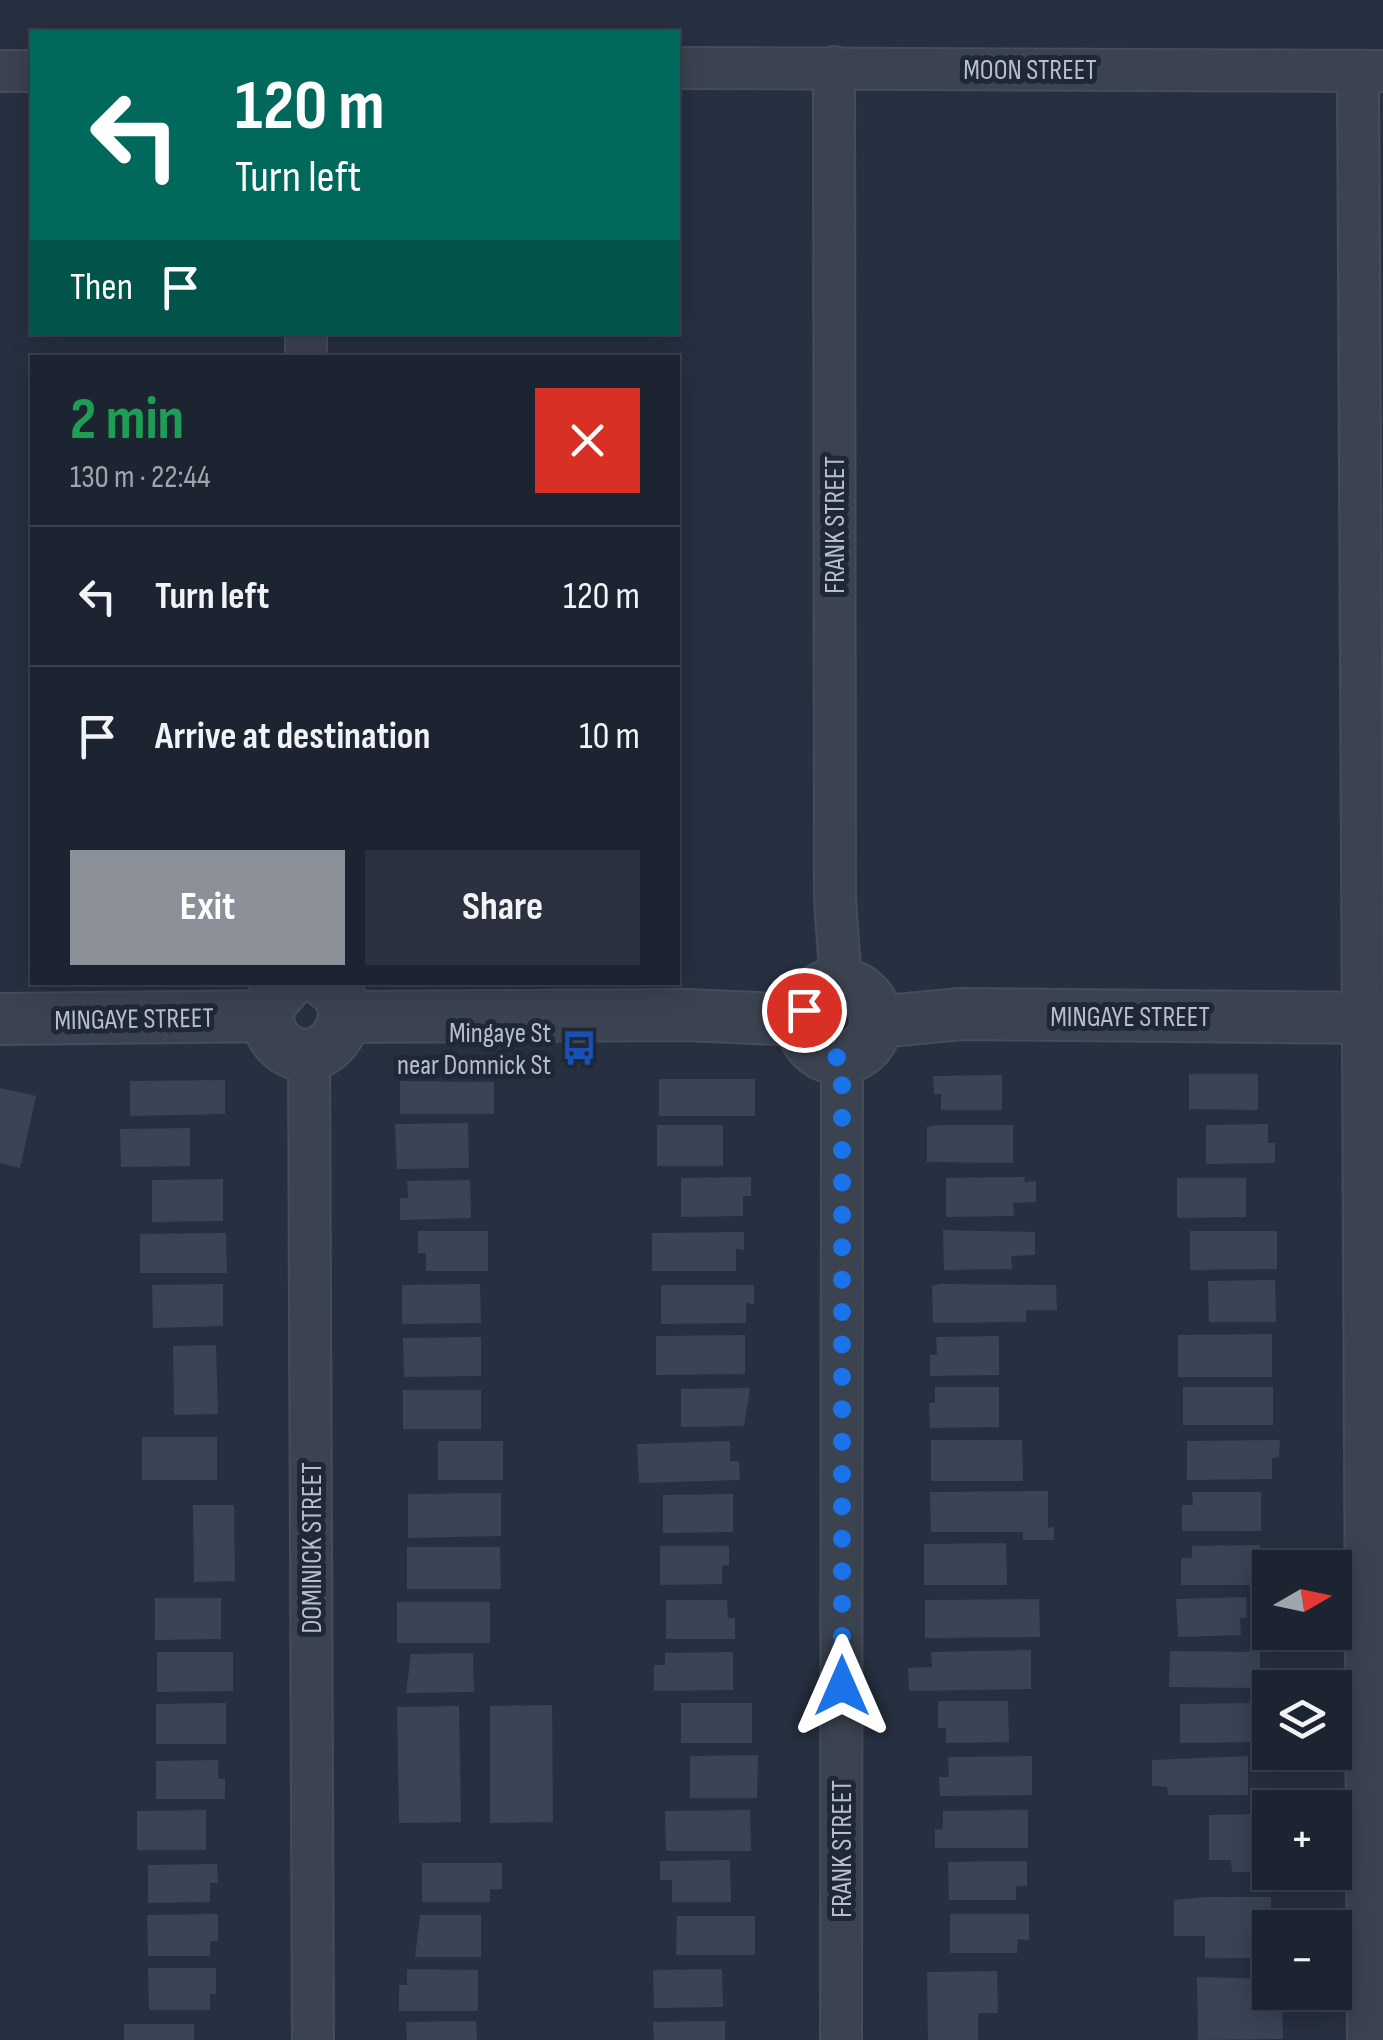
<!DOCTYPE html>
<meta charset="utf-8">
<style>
body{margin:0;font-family:"Sofia Sans Condensed",sans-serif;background:#2a303d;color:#f1f3f6;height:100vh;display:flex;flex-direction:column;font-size:38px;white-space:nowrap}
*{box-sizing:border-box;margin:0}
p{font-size:32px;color:#a0a4ab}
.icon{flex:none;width:55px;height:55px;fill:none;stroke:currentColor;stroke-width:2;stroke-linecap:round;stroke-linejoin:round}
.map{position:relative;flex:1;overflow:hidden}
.drawer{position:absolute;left:30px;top:355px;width:650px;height:630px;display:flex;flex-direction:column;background:#1d2431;border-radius:0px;box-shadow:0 5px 25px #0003,0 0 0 2px #3b414d}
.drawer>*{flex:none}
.banner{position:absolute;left:30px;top:30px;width:650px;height:305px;border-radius:0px;box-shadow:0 5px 25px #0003,0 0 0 2px #3b414d;background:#00695c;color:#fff;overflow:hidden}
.needle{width:65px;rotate:81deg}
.fabs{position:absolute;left:1252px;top:1550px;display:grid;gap:20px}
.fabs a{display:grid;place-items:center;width:100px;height:100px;border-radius:0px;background:#1d2431;box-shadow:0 5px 25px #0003,0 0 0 2px #3b414d;font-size:50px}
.pin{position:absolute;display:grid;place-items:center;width:85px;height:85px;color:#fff;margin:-42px;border:5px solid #fff;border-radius:50%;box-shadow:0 2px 10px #0007}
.me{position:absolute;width:110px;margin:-55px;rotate:0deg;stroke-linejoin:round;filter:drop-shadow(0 0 8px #0008)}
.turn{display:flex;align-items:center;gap:35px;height:210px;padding:0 40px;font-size:45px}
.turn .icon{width:130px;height:130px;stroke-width:2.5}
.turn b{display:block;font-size:70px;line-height:85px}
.then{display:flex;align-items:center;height:95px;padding:0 40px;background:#0003;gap:20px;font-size:38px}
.round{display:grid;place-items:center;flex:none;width:105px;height:105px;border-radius:0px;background:#2a303d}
.summary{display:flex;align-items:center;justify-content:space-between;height:170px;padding:0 40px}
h1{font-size:60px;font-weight:700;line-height:75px;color:#1e9e55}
.cta{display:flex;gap:20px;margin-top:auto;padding:20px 40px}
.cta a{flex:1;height:115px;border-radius:0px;background:#8c9099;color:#fff;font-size:40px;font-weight:700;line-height:115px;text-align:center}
.cta a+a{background:#2a303d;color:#f1f3f6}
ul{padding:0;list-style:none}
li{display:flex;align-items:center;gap:30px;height:140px;padding:0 40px;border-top:2px solid #3b414d}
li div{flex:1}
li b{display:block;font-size:38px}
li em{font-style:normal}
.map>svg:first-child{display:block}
.building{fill:#394457}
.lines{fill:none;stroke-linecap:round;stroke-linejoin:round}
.minor-casing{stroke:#454c5a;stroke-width:44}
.tertiary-casing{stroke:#454c5a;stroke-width:54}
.minor{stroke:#3b4351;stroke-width:40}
.tertiary{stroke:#3b4351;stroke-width:50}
.route{stroke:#1a73e8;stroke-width:18;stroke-dasharray:0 32.4}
.labels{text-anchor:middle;stroke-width:10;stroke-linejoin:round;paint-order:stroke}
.street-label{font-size:28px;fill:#b8becb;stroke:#1f2836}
.poi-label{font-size:28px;fill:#b8becb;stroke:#1f2836;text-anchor:end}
</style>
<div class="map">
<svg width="1383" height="2040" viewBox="0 0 1383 2040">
<rect width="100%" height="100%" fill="#273041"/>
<path class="building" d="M1189 1074H1258V1110L1189 1109Z
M1002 1075V1110H941V1094H934L933 1076Z
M659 1079H755V1116H659Z
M225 1080V1114L130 1116V1081Z
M400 1081 494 1082V1114H400Z
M0 1088 36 1096 20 1168 0 1163Z
M468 1123 469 1168 397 1169 395 1124Z
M1268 1124V1143H1275V1163L1206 1164V1125Z
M657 1125H723V1166H657Z
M939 1125H1013V1163L927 1162V1127Z
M190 1128V1166L121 1167 120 1129Z
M751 1177V1196H743V1216L681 1217V1178Z
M1025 1177 1024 1182 1036 1181V1202L1013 1203 1014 1216 946 1217V1178Z
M1177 1178H1246V1217L1177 1218Z
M223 1179V1221L152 1222V1180Z
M470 1180 471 1218 400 1220V1198H408L407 1181Z
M943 1230 1035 1232V1255L1011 1256 1012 1269 944 1270Z
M418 1231H488V1271H426V1253H418Z
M1190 1231H1277V1269L1190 1270Z
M744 1232V1250L736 1249V1271H652V1233Z
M226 1233 227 1273H140V1234Z
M1275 1280 1276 1322H1209L1208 1281Z
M223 1284V1326L153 1328 152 1285Z
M480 1284 481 1323 402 1324V1285Z
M940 1284 1056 1285 1057 1310H1026V1322L933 1323 932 1286Z
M661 1285H754V1304L746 1303V1323L661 1324Z
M1272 1334V1377H1178V1335Z
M745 1335V1374L656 1375V1336Z
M999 1336V1375L930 1376V1355H937L936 1337Z
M481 1337V1376L404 1377 403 1338Z
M216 1345 218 1414 174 1415 173 1346Z
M935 1387H999V1427L930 1428 929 1403H935Z
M1183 1387H1273V1425H1183Z
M750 1388 744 1426 681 1427V1389Z
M403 1390H481V1429H403Z
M142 1437H217V1480H142Z
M931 1440H1022L1023 1481H931Z
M1280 1440 1279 1457 1272 1458V1479L1187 1480V1441Z
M438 1441H503V1480H438Z
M730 1441V1461H739L740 1480 639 1483 637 1444Z
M1048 1491V1528L1054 1527V1540H1023V1532H931L930 1492Z
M1192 1492H1261V1531H1182V1505H1193Z
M501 1493V1536L408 1538V1494Z
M733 1494V1532L663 1533V1495Z
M193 1505H234L235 1581 194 1582Z
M1006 1543 1007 1585H924V1544Z
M1260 1545V1585H1181V1558H1192V1546Z
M660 1546H729V1565L722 1566V1584L660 1585Z
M407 1547H500L501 1589H407Z
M1246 1597 1247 1618H1240L1241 1635 1178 1637 1176 1599Z
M155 1598H221V1639L155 1640Z
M1039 1599 1040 1637 925 1638V1600Z
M666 1600H727L728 1618H735V1639H666Z
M397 1602H490V1643H397Z
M1031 1650V1689L909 1691 908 1668 932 1667 931 1652Z
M1170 1651 1260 1652V1688L1169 1687Z
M157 1652H233V1691L157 1692Z
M733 1652V1690L654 1691V1665H665V1653Z
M473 1653 474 1692 406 1693 411 1654Z
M938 1701H1008L1009 1742 946 1743V1728H938Z
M226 1703V1744H156V1704Z
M681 1703H752V1743H681Z
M1265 1703 1266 1742 1180 1743V1704Z
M552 1705 553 1822 490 1823V1706Z
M459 1706 461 1822 399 1823 397 1707Z
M758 1755 757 1798H690V1756Z
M1032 1756V1795L940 1796 939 1777H949L948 1757Z
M1248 1756V1795H1168L1167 1787 1152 1786V1760Z
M218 1760V1779H225V1799H156V1761Z
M206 1810V1850H137V1811Z
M750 1810 751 1851H666L665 1811Z
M1028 1810V1848H935V1830L943 1829V1811Z
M1270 1814V1866H1257V1872H1232L1231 1860H1209V1815Z
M730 1860 731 1902H672V1880H660V1861Z
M1027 1861V1886H1016V1900H949L948 1862Z
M422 1863H502V1889H490V1902H422Z
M217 1864 218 1883H210V1902L148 1903V1865Z
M1205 1897H1271L1270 1958H1205V1936H1174V1900Z
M218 1914V1941H210V1956H148L147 1915Z
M950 1914H1029V1940L1018 1939 1017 1953H950Z
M420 1915H481V1957H415Z
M677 1916H755V1955H676Z
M148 1968H216V1994H210V2010H149Z
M407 1969 478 1970V2011H399V1985H407Z
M722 1969 723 2007 654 2008 653 1970Z
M997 1971 998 2013H978V2040H928L927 1972Z
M1197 1977 1269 1979 1270 1992H1282L1283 2039 1198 2040Z
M476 2021 477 2040H407L406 2022Z
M725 2021V2040H654L653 2022Z
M124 2024H194V2040H124Z"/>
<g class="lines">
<defs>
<path id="minor" d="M834 67 835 900 841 983
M678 68 1383 71
M0 71H32
M1358 71 1368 2040
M306 332V358
M309 1055 313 2040
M841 2040 842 1058"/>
<path id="tertiary" d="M289 982 270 1004C267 1017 268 1031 277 1041 316 1085 375 1013 324 982
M802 1021a37 37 0 1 1 74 0a37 37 0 1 1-74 0Z
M344 1017 686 1015 802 1020
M0 1019 268 1016
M877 1022 961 1014 1383 1018"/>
</defs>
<use href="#minor" class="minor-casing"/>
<use href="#tertiary" class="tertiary-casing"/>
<use href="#minor" class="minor"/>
<use href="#tertiary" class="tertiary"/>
</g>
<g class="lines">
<path class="route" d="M804 1010C800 1037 814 1055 842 1058V1686"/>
</g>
<defs>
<symbol id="bus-bare" viewBox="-9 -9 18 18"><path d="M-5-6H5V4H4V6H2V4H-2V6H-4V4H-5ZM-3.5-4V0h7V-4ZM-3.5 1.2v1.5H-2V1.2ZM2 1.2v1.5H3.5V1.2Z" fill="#1a4fb4" stroke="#1f2836" stroke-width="2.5" paint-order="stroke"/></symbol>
</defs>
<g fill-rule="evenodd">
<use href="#bus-bare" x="554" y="1023" width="50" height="50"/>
</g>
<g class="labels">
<g class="street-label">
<text x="1030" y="79">MOON STREET</text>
<text transform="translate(834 525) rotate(-90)" y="10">FRANK STREET</text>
<text x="1130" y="1026">MINGAYE STREET</text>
<text transform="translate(134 1018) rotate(-1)" y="10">MINGAYE STREET</text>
<text transform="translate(311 1548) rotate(-90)" y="10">DOMINICK STREET</text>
<text transform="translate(841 1849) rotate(-90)" y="10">FRANK STREET</text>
</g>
<g class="poi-label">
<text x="551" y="1042">Mingaye St<tspan x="551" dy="32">near Domnick St</tspan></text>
</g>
</g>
</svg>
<div class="fabs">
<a><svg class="needle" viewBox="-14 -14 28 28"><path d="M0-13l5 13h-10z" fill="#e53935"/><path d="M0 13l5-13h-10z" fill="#a0a4ab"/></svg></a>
<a><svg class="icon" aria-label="layers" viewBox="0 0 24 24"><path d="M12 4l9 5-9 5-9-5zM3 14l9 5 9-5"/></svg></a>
<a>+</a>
<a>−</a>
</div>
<div class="pin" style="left:804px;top:1010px;background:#d93025"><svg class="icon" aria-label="arrive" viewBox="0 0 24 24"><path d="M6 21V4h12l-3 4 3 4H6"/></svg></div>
<svg class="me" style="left:842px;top:1686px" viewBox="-20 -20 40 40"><path d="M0-17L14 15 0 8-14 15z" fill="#1a73e8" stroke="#fff" stroke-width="4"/></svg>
<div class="banner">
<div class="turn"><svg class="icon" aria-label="left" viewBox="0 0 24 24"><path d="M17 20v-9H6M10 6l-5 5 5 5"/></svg><div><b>120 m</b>Turn left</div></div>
<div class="then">Then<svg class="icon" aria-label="arrive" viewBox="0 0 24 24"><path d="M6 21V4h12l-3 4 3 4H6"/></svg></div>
</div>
<section class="drawer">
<div class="summary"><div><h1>2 min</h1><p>130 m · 22:44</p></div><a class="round" style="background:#d93025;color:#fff"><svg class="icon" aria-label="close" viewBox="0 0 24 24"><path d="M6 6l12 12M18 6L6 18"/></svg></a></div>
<ul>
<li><svg class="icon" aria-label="left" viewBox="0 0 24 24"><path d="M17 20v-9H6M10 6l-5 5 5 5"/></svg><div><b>Turn left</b></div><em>120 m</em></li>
<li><svg class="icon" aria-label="arrive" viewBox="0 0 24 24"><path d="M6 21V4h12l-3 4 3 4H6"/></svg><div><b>Arrive at destination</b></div><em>10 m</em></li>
</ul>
<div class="cta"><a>Exit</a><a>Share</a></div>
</section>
</div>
